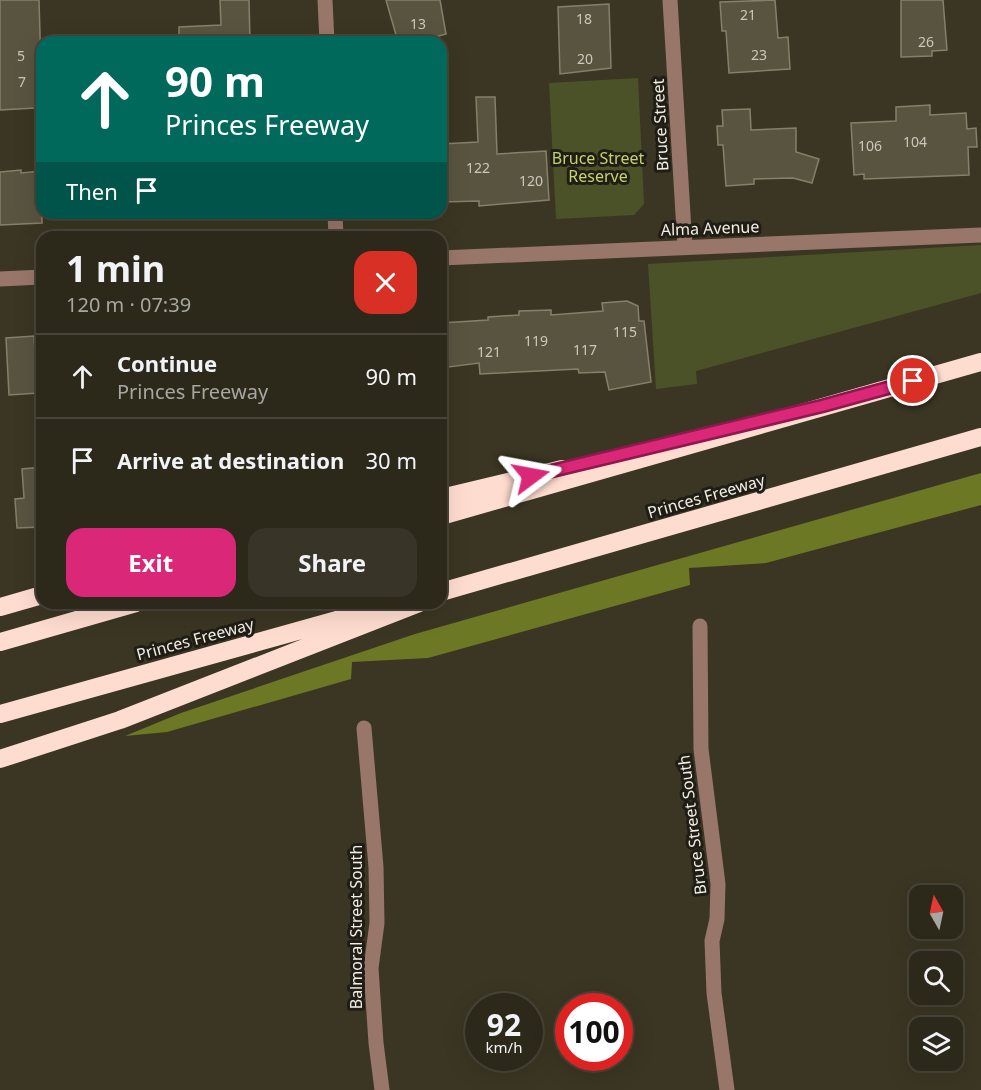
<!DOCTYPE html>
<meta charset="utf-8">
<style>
body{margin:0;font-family:"Noto Sans",sans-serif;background:#383427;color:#f1f3f6;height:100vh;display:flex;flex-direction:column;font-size:22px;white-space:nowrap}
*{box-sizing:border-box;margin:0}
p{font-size:20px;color:#a6a6a2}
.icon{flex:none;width:33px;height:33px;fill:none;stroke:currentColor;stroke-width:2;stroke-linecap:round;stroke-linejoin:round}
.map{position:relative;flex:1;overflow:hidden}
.side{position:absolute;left:36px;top:231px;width:411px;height:378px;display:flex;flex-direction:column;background:#2c281a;border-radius:18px;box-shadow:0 6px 24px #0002,0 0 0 2px #484439}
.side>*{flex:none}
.banner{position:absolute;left:36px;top:36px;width:411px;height:183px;border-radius:18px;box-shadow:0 6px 24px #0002,0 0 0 2px #484439;background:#00695c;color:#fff;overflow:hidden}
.needle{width:39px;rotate:351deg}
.buttons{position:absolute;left:909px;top:885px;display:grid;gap:12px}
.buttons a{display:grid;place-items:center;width:54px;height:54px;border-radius:12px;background:#2c281a;box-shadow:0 6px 24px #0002,0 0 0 2px #484439;font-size:30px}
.speed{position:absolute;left:465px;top:993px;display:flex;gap:12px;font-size:30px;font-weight:700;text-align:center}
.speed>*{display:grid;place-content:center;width:78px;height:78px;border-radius:50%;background:#2c281a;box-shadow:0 6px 24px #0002,0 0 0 2px #484439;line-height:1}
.speed small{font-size:15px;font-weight:400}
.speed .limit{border:9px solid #d22;background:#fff;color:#111}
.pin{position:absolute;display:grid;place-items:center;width:51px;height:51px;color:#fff;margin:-26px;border:3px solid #fff;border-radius:50%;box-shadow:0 2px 6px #0007}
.me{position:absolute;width:66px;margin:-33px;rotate:77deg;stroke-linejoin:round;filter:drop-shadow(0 0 4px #0008)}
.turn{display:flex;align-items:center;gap:21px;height:126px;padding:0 30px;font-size:27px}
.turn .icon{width:78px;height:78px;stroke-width:2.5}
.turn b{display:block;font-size:42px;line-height:51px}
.then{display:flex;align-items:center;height:57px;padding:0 30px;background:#0003;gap:12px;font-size:22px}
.round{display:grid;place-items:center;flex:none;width:63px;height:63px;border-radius:18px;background:#383427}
.summary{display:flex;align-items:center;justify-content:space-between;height:102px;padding:0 30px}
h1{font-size:36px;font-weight:700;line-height:45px}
.button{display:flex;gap:12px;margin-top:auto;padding:12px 30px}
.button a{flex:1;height:69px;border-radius:18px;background:#db2777;color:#fff;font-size:24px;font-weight:700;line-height:69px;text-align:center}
.button a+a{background:#383427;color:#f1f3f6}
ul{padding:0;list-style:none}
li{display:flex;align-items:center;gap:18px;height:84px;padding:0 30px;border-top:2px solid #484439}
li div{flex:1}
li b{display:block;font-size:22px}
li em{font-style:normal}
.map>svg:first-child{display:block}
.green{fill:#4c5227}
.forest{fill:#6d7825}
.building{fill:#595440;stroke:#85806a;stroke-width:1.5}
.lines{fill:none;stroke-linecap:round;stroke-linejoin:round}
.minor{stroke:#99766a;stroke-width:15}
.highway{stroke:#ffdcd0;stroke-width:18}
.route-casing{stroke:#8e194d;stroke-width:15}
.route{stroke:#db2777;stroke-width:10}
.labels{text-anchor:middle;stroke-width:6;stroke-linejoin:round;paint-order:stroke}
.number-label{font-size:14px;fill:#cbc8ba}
.street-label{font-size:16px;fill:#f1eee2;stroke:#1f1d15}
.park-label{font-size:16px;fill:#c4d467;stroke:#1f1d15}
</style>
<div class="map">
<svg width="981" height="1090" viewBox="0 0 981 1090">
<rect width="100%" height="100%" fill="#3b3623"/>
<path class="green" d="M638 78 644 204 634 215 556 219 549 83Z
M981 245V293L696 371 697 384 656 389 648 264Z"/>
<path class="forest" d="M981 473V505L766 563 689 568 690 585 428 658 352 662 351 679 167 732 125 736 181 713 415 634Z"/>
<path class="building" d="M0 0H39L42 104H35V108L0 110Z
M220 0H249L250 42H179V27L221 25Z
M386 0H440L446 34 418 42H398Z
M775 0 778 38 788 37 790 69 729 73 726 31H722L720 2Z
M901 0H943L947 50 932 51V56L901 57Z
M609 4 611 68 560 74 558 7Z
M476 97H495L497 154 546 151 549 200 479 206V201L441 202V144L478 142Z
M930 105V115L966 113 967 129 976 128 977 147H968L969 175 864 179V174L854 175 851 123 896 121V107Z
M750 109 751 130 796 128V152L819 159 812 183 793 178 754 179V184L726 186 723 145H718L717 126H723L722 110Z
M21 170V173L42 171V223L0 225V172Z
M627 301 638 306 639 321H644L651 382 609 390 605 372 579 373 578 369 480 374 479 363 441 368V323L488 320V317L519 315V311L551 310V315L603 311 602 303Z
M34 336 38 393 9 395 6 338Z
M42 467V527L17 528 15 499 24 498 22 469Z"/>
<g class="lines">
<path class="minor" d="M325 0 327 42
M670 0 685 247
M335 213 336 237
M441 258 981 235
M0 279 42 277
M700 626 701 749 718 884 717 919 712 941 714 993 727 1090
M364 728 376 867 377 923 371 968 376 1043 382 1090"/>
<path class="highway" d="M441 498 562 469
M441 516 981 362
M441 592 981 437
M0 607 42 595
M0 642 136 603
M0 714 369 611
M0 759 120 720 419 603"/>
</g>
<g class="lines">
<defs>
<path id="route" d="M531 476 822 406 913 381"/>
</defs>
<use href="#route" class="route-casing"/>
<use href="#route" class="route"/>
</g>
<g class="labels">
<g class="number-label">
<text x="748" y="20">21</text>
<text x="584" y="24">18</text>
<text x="418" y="29">13</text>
<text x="926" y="47">26</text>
<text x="759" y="60">23</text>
<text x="21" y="61">5</text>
<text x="585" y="64">20</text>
<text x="22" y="87">7</text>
<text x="915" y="147">104</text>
<text x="870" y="151">106</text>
<text x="478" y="173">122</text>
<text x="531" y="186">120</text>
<text x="625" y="337">115</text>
<text x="536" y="346">119</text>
<text x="585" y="355">117</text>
<text x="489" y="357">121</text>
</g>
<g class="street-label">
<text transform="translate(660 125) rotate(-93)" y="6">Bruce Street</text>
<text transform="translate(710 228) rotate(-2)" y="6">Alma Avenue</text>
<text transform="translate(706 496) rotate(-16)" y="6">Princes Freeway</text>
<text transform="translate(195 639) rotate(-15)" y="6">Princes Freeway</text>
<text transform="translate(692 825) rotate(-97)" y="6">Bruce Street South</text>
<text transform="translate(356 927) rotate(-90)" y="6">Balmoral Street South</text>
</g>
<g class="park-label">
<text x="598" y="164">Bruce Street<tspan x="598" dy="18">Reserve</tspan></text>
</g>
</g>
</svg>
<div class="buttons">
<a><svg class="needle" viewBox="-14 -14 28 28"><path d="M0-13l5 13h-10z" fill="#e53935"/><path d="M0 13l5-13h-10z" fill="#a6a6a2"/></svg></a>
<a><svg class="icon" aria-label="search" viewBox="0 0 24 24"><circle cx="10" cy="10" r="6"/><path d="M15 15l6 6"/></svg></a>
<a><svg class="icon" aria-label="layers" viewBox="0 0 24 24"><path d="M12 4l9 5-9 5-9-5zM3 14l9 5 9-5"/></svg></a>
</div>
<div class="speed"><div>92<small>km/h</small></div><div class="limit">100</div></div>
<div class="pin" style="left:913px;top:381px;background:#d93025"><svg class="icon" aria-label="arrive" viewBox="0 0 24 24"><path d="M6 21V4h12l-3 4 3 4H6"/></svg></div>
<svg class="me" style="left:531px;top:476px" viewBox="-20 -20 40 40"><path d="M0-17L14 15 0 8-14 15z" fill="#db2777" stroke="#fff" stroke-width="4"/></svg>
<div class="banner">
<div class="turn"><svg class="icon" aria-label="ahead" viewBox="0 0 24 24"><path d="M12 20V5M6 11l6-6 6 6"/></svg><div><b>90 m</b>Princes Freeway</div></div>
<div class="then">Then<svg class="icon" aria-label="arrive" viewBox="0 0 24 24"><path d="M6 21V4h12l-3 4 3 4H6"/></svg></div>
</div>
<section class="side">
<div class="summary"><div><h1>1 min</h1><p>120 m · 07:39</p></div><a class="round" style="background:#d93025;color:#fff"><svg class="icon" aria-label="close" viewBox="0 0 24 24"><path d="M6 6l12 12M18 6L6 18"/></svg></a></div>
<ul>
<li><svg class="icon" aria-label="ahead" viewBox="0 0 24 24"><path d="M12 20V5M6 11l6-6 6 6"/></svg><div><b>Continue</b><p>Princes Freeway</p></div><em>90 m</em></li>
<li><svg class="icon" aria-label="arrive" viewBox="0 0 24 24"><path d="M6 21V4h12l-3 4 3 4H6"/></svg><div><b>Arrive at destination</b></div><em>30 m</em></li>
</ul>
<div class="button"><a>Exit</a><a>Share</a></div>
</section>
</div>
